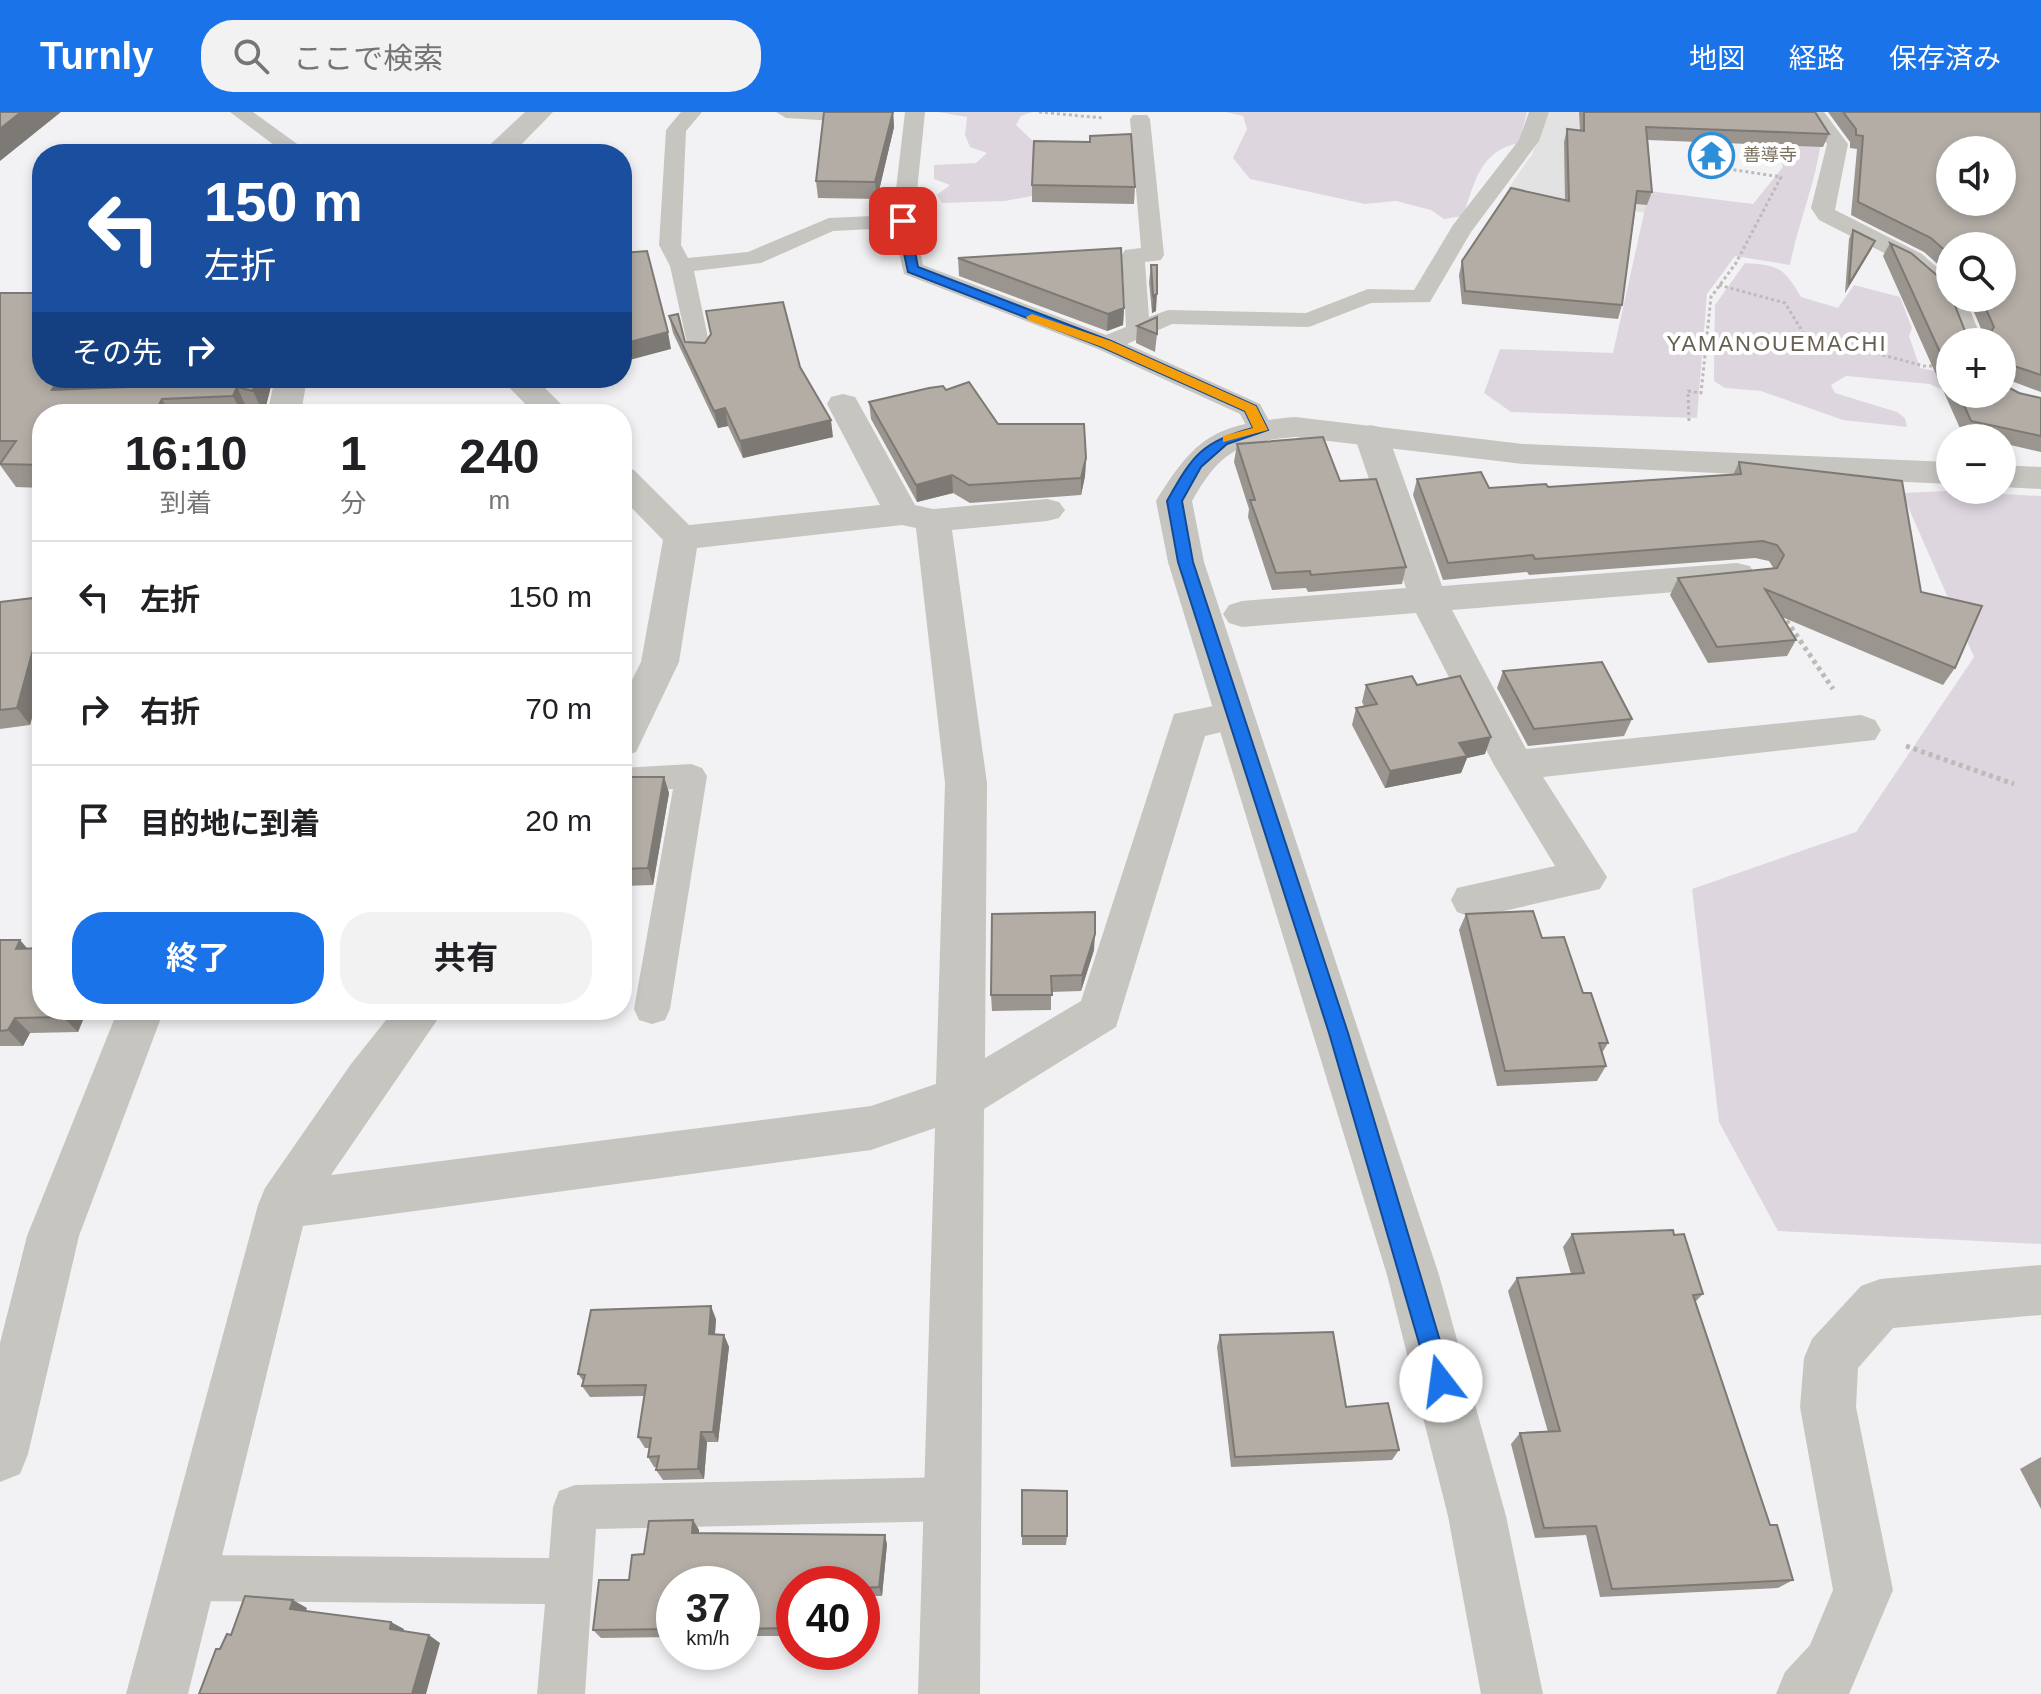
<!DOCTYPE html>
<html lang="ja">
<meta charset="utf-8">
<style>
body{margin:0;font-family:Helvetica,"Noto Sans JP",sans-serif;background:#f2f2f2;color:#202124;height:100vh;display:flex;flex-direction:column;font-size:30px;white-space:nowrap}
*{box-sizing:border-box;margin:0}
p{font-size:26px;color:#757577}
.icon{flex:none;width:44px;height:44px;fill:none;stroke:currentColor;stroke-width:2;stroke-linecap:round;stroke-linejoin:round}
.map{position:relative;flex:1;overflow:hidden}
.drawer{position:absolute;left:32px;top:292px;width:600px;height:616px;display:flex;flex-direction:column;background:#fff;border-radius:32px;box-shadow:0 4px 12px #0003}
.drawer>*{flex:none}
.guide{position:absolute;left:32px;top:32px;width:600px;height:244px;border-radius:32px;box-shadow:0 4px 12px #0003;background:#1a4fa0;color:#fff;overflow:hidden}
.tools{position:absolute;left:1936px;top:24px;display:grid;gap:16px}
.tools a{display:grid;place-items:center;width:80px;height:80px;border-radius:50%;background:#fff;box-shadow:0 4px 12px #0003;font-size:40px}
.speed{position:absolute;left:656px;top:1454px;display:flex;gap:16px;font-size:40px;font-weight:700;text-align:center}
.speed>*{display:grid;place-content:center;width:104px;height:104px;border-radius:50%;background:#fff;box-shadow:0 4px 12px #0003;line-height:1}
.speed small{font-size:20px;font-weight:400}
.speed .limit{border:12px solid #d22;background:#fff;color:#111}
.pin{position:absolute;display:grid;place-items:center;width:68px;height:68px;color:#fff;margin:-34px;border-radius:16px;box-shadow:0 4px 12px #0006}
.me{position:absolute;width:88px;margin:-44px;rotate:345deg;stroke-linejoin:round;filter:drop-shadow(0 0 6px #0008)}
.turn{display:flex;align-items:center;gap:28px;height:168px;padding:0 40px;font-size:36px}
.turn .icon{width:104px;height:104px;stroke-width:2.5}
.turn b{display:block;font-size:56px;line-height:68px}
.then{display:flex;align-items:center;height:76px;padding:0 40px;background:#0003;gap:16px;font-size:30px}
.eta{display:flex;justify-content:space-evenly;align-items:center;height:136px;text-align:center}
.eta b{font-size:48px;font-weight:700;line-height:56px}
.primary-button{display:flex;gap:16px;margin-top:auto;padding:16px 40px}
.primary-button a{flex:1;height:92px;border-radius:32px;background:#1a73e8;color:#fff;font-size:32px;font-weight:700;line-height:92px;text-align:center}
.primary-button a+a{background:#f2f2f2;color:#202124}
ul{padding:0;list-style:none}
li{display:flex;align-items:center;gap:24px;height:112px;padding:0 40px;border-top:2px solid #e0e0e0}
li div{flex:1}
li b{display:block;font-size:30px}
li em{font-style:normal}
header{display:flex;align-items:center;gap:48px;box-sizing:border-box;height:112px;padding:0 40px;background:#1a73e8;color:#fff}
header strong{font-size:38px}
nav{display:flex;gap:44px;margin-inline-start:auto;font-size:28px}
.search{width:560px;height:72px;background:#f2f2f2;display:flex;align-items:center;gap:20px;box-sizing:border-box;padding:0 28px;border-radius:32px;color:#757577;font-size:30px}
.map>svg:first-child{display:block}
.built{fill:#e3e2e3}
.green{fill:#ddd6df}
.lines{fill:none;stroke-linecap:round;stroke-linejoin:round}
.path-far1{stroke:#bdbbb8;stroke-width:3;stroke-dasharray:3 3;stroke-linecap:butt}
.path{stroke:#bdbbb8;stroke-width:5;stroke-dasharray:4 4;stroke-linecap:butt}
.service{fill:#c7c5c0;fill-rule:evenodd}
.minor{fill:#c7c5c0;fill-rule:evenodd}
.tertiary{fill:#c7c5c0;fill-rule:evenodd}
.wall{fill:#9a958f;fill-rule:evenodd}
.shaded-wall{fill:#7d7974}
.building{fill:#b3ada6;stroke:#7d7974;stroke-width:2;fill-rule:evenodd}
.route{fill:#1a73e8;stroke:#114b97;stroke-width:2}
.slow{fill:#f59e0b}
.labels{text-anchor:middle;stroke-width:8;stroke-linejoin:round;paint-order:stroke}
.far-poi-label{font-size:18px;fill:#7b7262;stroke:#fff;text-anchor:start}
.far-quarter-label{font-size:22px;letter-spacing:2px;fill:#676053;stroke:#fff}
</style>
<header>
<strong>Turnly</strong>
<div class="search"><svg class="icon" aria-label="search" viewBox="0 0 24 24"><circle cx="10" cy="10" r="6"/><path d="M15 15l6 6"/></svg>ここで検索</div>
<nav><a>地図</a><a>経路</a><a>保存済み</a></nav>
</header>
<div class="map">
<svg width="2041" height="1582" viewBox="0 0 2041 1582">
<rect width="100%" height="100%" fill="#f2f2f5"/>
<path class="built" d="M1549 0H1642L1649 79 1645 101 1508 77 1532 42Z"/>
<path class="green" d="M938 0H1032L1021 4 1016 13 1036 32 1042 82 1005 89 942 91 937 83 950 73 934 67V53L976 51 987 41 970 35 965 23 967 5Z
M1226 0H1527L1519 31C1480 39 1475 69 1463 104L1444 107 1431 98 1396 89 1365 92 1250 67 1233 46 1247 17 1243 4Z
M1774 30H1821C1815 73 1798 111 1790 153L1735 144 1707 182 1697 306 1511 300 1484 281 1500 237 1613 241 1649 79 1753 92 1783 55Z
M1745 151C1779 153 1784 156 1801 185L1838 196 1854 173 1900 185 1912 216 1909 224 1920 256 1950 262V282L1930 272 1846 264 1831 273 1835 281 1897 300 1905 306 1907 315 1843 308 1761 279 1725 276 1714 269 1715 193Z
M1947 379 2041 384V1132L1778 1119 1719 1010 1692 777 1856 720 1974 545 1902 381Z"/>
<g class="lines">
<path class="path-far1" d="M1039 0 1103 6
M1719 173 1785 191 1804 222 1924 254H1938
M1689 309 1688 279 1701 281 1711 185 1736 151 1781 65 1722 56"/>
<path class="path" d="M1782 502 1833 577
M1906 634 2014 672"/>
<path class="service" d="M230 0H253L311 42H286Z
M681 0H702L686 19 681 133 688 146 748 140 829 106 893 103 905 0H925L914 109 923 153 1106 223 1126 215 1122 143 1125 138 1141 136 1130 7 1133 3H1147L1150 7 1164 143 1161 148 1145 150 1149 205 1168 198 1306 201 1368 177 1414 178 1453 113 1519 28 1529 0H1549L1539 29 1471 120 1430 190 1371 191 1309 215 1172 212 1127 232 1260 292 1274 318 1261 326 1252 324 1240 302 1098 237 904 162 893 116 833 119 761 151 694 159 711 240 708 245H690L670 154 659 133 666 18Z
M776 0H874L879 5 869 11 786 6Z
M1804 0H1824L1848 32 1835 98 1922 142 1950 167V186H1965L1983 230H1959L1942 184 1906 152 1819 108 1811 96 1827 32Z
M691 652 702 656 707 664 670 897 665 908 652 912 639 908 634 897 673 677 622 680V656Z
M953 1365 969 1371 975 1387 969 1403 953 1409 596 1417 585 1582H537L545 1492 187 1489 171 1482 164 1466 171 1450 187 1443 549 1446 553 1395 559 1379 575 1373Z"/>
<path class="minor" d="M525 0H553L512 42H480Z
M275 266H307L301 302H267Z
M500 266H535L571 302H535Z
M843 282 855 285 859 292 915 393 933 397 1047 387 1059 390 1065 398 1059 406 1047 409 952 418 987 671 985 946 1081 889 1174 602 1233 590 1247 594 1253 604 1247 614 1205 624 1116 915 984 997 980 1582H918L935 1016 871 1038 303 1114 188 1582H126L258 1093 265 1076 351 952 394 898H444L331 1063 871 994 936 972 945 671 916 416 902 413 697 436 679 550 636 640 622 645V588L641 550 663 428 622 386V355L634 358 689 413 880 393 827 292 831 285Z
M1371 313 1383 316 1388 323 1442 474 1737 451 1750 454 1755 463 1750 472 1737 475 1452 498 1526 637 1861 603 1875 608 1881 618 1875 628 1543 665 1607 765 1600 777 1473 806 1457 800 1451 788 1457 776 1555 754 1494 653 1416 501 1242 515 1229 511 1223 502 1229 493 1242 489 1406 476 1354 323 1359 316Z
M118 898H164L79 1124 28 1342 20 1362 0 1370V1231L27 1124Z
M2041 1153V1203L1893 1216 1858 1256 1856 1295 1893 1478 1849 1582H1776L1785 1560 1810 1533 1833 1478 1800 1295 1804 1246 1812 1227 1861 1174 1880 1167Z"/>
<path class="tertiary" d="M1295 305 1523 332 1950 350V372L1523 352 1295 325C1239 330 1220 339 1192 389L1204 450 1439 1163 1506 1404 1543 1582H1481L1448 1404 1387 1163 1168 450 1156 389C1197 322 1217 312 1295 305Z
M2002 353 2041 355V377L2002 375Z"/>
</g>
<path class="wall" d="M893 0 894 15 877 87 818 86 816 69Z
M1579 0H1814L1829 22 1823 35 1648 28 1652 80 1647 93 1636 92 1622 193 1618 207 1462 192 1459 163 1462 149 1565 88 1564 30 1567 17 1580 18Z
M1828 0H2041V280L2006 267 2003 273 2019 281 2041 286V340L2002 331V326H1979L1963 323 1883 144 1890 131 1965 219H1982L1968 186H2002L1950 134V163L1924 140 1851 103 1857 37 1850 36V30ZM1950 230H2002V282H1950Z
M1032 73 1135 75 1134 92 1032 90Z
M1853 118 1875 129 1845 181 1849 127Z
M958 146 1124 196 1123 213 1107 219 959 164Z
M1151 153 1156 199 1152 201 1149 170Z
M0 181 80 277 156 274 273 266 264 302 248 299 247 302H42V376L16 375 0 353Z
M669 204 685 230 705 231 800 255 833 325 743 346 728 314 718 316 673 221Z
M1137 214 1157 222 1155 240 1136 231Z
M946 278 998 312 1086 346 1085 364 1081 383 970 391 953 381 917 390 871 307 869 290Z
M1237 332 1340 369 1406 455 1402 472 1308 480 1306 476 1272 478 1248 405 1249 397 1234 350Z
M1739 350 1921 480 1955 556 1943 573 1782 505 1796 528 1787 544 1708 551 1670 483 1678 466 1774 457 1769 449 1755 446 1529 463 1527 460 1443 468 1413 383 1417 367 1489 376 1548 375 1733 363Z
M42 485V569L30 613 0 617V490Z
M1503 559 1632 607 1624 624 1528 634 1497 576Z
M1366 573H1417L1485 642 1467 646 1461 661 1385 676 1352 613 1356 596 1364 594 1362 590Z
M622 665H664L669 681 653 773 622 774Z
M1466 802 1542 826 1583 881 1608 931 1602 941 1606 954 1597 969 1497 974 1459 818Z
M0 828 28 837 87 898 78 920 30 921 23 934H0Z
M1094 838 1081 879 1051 880V898L992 899 991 883Z
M1572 1122 1703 1182 1695 1190 1770 1413 1793 1468 1778 1476 1600 1485 1586 1423 1535 1426 1511 1332 1520 1321 1548 1320 1508 1179 1517 1166 1571 1162 1563 1135Z
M716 1207 715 1222 724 1223 729 1235 718 1330H707L704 1367 663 1368 656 1358 657 1355H654L648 1345 649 1336H645L638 1325 644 1284 590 1285 582 1274 583 1269 578 1262Z
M1220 1223 1399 1338 1392 1348 1231 1355 1217 1235Z
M2041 1345V1397L2020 1357Z
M1022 1378 1067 1424 1066 1433H1022Z
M693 1408 699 1418V1421L887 1432 882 1484H865L862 1523V1472H794V1524H742V1472H674V1525L601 1526 593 1518 629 1468 644 1442Z"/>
<path class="shaded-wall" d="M21 0H61L0 49V17Z
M893 0 894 15 877 87 875 70Z
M1875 129 1871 138 1845 181 1849 172Z
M1157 182 1156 199 1152 201 1153 184Z
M1124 196 1123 213 1107 219 1108 202Z
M668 220 671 237 622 250V232Z
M59 266H86L66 302 52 278Z
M256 266H273L264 302 253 279Z
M237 275 248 299 247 302H242L233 284Z
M162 287 170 302H154Z
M725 296 728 314 718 316 714 299Z
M831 308 833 325 743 346 740 329Z
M1086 346 1085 364 1081 383V366Z
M952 363 953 381 917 390 916 373Z
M42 505V569L30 613 17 596Z
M1491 625 1485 642 1467 646 1461 661 1385 676 1390 659 1459 631Z
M664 665 669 681 653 773 648 756Z
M1095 822 1094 838 1081 879 1082 863Z
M20 828 34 844 16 837Z
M66 898H87L78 920 63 905Z
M15 906 30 921 23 934 8 918Z
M711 1194 716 1207 714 1234 709 1222Z
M724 1223 729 1235 718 1330 713 1320Z
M701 1320 707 1330 704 1367 698 1357Z
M693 1408 699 1418 698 1431 692 1421Z
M885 1423 887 1432 882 1484 879 1475Z
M862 1476 865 1484 862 1523Z
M293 1488 307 1496 304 1505 290 1497Z
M391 1510 404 1517 402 1524 390 1517Z
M429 1523 440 1531 426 1582H412Z"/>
<path class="building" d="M0 0H21L0 17Z
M824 0H893L875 70 816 69Z
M1584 0H1815L1829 22 1646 15 1652 80 1637 79 1622 193 1465 179 1462 149 1511 76 1569 89 1567 17 1584 19Z
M1843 0H2041V263L2011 253 2007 255V265L2002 266V230H1950V262L1890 131 1911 141 1947 172 1950 181V186H1952L1965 219 1991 220 1994 215 1981 186H2002V134H1950V143L1931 126 1858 90 1863 24 1856 23V17ZM1950 38H2002V90H1950Z
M1131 22 1135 75 1032 73 1034 29 1090 30V24Z
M1853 118 1875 129 1849 172Z
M1121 136 1124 196 1108 202 958 146Z
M647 139 668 220 622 232V141Z
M1151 153H1157V182L1153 184Z
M0 181H42V266H59L52 278 156 274 164 266H256L253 279 237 275 233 284 162 287 154 302H42V353L0 352 16 329H0Z
M783 190 800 255 831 308 740 329 725 296 714 299 669 204 678 202 685 230 705 231 711 222 706 199Z
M1157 205V222L1137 214Z
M969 270 998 312H1084L1086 346 1081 366 969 373 952 363 916 373 869 290 929 276 943 274 946 278Z
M2002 272 2019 281 2041 286V324L1971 309 1959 282H2002Z
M1323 325 1340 369 1376 367 1406 455 1311 463 1310 459 1276 461 1250 388H1255L1237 332Z
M1739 350 1902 369 1921 480 1982 494 1955 556 1765 477 1796 528 1717 535 1678 466 1777 456 1784 443 1777 433 1763 429 1535 447 1533 443 1448 451 1417 367 1481 360 1489 376 1546 372 1548 375 1741 362Z
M42 485V505L17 596 0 598V490Z
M1602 550 1632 607 1534 617 1503 559Z
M1412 564 1417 573 1460 564 1491 625 1459 631 1467 644 1390 659 1356 596 1377 592 1366 573Z
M622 665H664L648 756 622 757Z
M1533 799 1542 826 1564 825 1583 881H1591L1608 931H1599L1606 954 1505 959 1466 802Z
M1095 800V822L1082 863 1051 864 1052 883H991L992 802Z
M0 828H20L16 837 42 836V898H66L63 905 15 906 8 918 0 919Z
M1673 1118 1674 1123 1684 1122 1703 1182 1693 1183 1770 1413H1777L1793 1468 1612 1477 1596 1414 1544 1416 1520 1321 1560 1319 1517 1166 1584 1161 1572 1122Z
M711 1194 709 1222 724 1223 713 1320H701L698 1357 656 1358 659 1344 648 1345 651 1326 638 1325 646 1273 582 1274 585 1263 578 1262 591 1198Z
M1333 1220 1346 1295 1388 1291 1399 1338 1235 1345 1220 1223Z
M1022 1378 1067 1379V1424H1022Z
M693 1408 692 1421 885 1423 879 1475 862 1476V1479V1472H794V1516L742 1517V1472H674V1517L593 1518 599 1468H629L632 1443 644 1442 649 1409Z
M245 1484 293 1488 290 1497 391 1510 390 1517 429 1523 412 1582H199L216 1537H220L227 1522 231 1523Z"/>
<path class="route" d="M903 105 909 109 918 155 1111 229 1256 294 1268 318 1227 332 1201 355 1182 389 1193 450 1348 921 1452 1269 1449 1277 1441 1280 1433 1277 1430 1269 1329 921 1178 450 1167 389C1193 343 1201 330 1253 316L1245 299 1102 235 908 160 897 109Z"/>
<path class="slow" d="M1032 202 1111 229 1256 294 1268 318 1223 330V324L1253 316 1245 299 1102 235 1028 208 1026 205Z"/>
<defs>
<symbol id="temple-ring" viewBox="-11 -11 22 22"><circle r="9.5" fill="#fff" stroke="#2e8fd9" stroke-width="1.5"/><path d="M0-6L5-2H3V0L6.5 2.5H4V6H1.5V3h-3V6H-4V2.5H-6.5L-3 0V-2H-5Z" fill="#2e8fd9"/></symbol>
</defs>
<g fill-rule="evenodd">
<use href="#temple-ring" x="1686" y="18" width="51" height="51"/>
</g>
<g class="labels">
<g class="far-poi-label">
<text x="1743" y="49">善導寺</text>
</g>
<g class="far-quarter-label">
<text x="1777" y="239">YAMANOUEMACHI</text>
</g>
</g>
</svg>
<div class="tools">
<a><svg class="icon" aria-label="sound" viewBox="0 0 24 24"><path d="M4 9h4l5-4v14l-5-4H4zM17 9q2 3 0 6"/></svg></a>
<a><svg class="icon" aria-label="search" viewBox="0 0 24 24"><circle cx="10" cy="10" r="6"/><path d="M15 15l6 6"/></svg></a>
<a>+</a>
<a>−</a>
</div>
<div class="speed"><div>37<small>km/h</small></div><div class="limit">40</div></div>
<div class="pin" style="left:903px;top:109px;background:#d93025"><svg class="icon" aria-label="arrive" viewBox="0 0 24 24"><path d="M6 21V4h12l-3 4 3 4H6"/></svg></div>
<svg class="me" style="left:1441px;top:1269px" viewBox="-20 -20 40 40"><circle r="19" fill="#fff"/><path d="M0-13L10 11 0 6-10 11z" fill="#1a73e8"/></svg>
<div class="guide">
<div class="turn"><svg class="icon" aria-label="left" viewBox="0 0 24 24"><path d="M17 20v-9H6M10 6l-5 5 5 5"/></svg><div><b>150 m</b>左折</div></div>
<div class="then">その先<svg class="icon" aria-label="right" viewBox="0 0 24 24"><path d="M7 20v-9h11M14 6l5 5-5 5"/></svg></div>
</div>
<section class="drawer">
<div class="eta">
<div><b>16:10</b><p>到着</p></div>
<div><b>1</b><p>分</p></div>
<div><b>240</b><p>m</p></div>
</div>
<ul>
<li><svg class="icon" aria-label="left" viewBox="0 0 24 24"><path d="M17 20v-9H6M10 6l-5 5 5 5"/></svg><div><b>左折</b></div><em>150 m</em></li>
<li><svg class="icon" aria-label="right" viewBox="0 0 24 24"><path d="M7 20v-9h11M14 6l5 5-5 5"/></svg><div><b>右折</b></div><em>70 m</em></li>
<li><svg class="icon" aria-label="arrive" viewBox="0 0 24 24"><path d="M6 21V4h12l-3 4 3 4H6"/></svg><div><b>目的地に到着</b></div><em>20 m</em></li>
</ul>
<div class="primary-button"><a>終了</a><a>共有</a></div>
</section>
</div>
